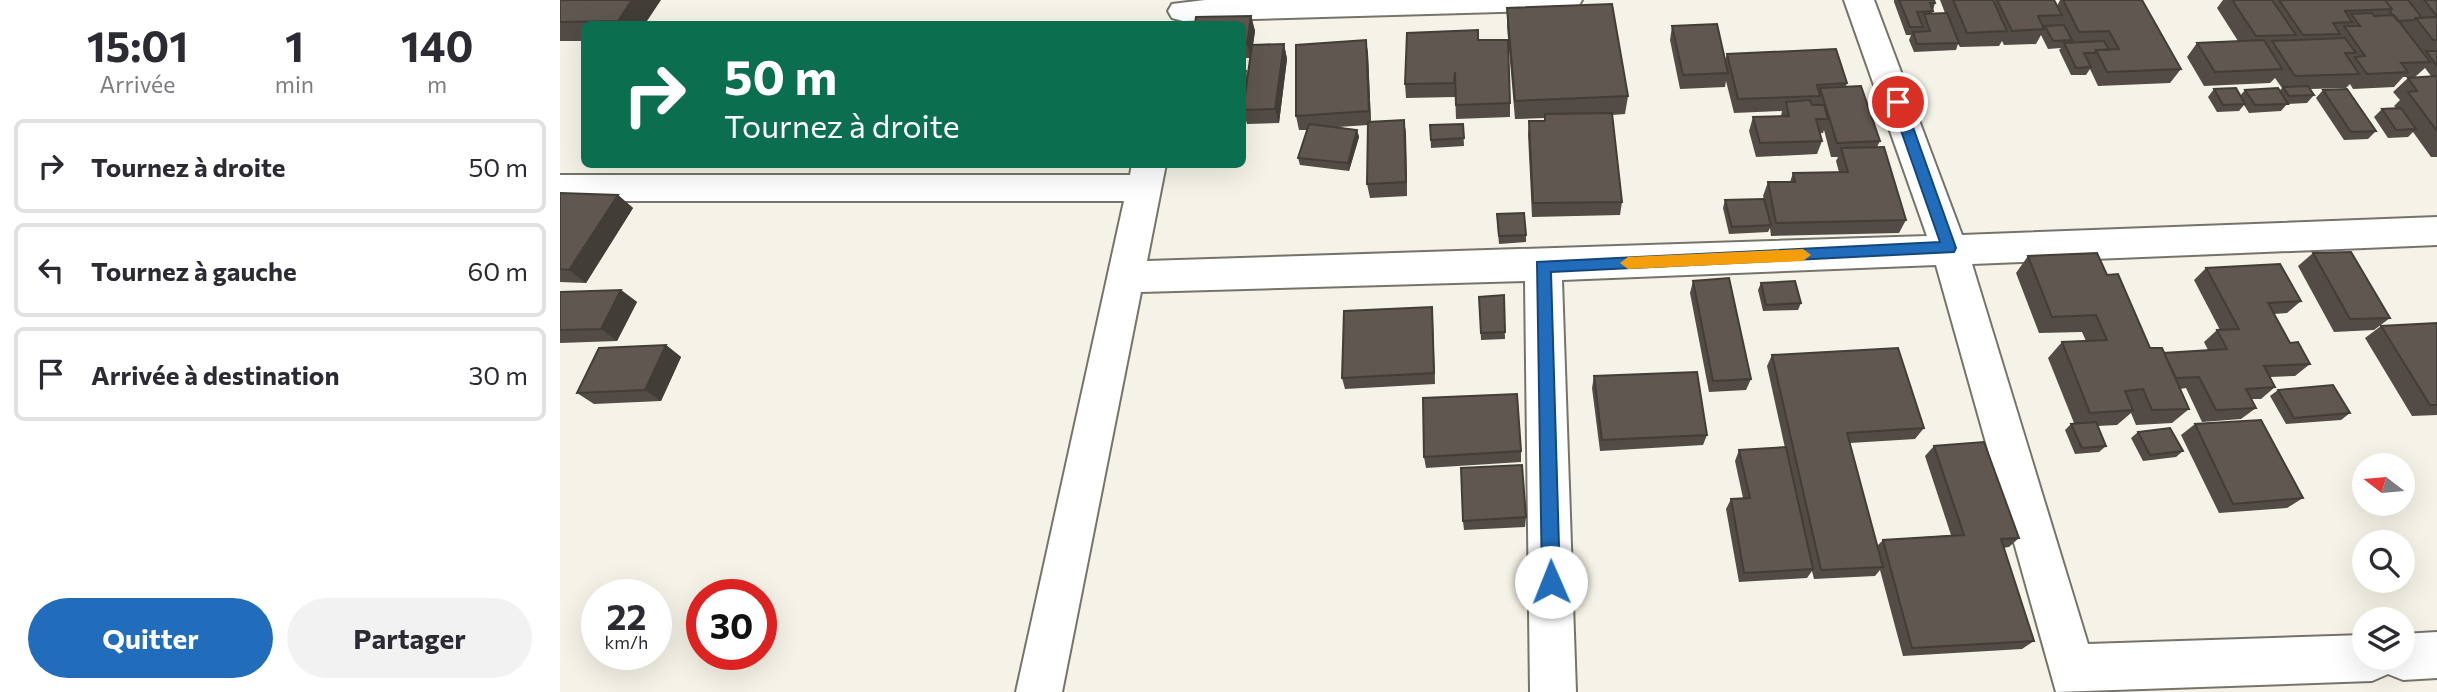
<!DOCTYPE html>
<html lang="fr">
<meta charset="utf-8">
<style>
body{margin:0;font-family:Commissioner,sans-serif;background:#f2f2f3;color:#2b2b33;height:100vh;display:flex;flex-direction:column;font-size:26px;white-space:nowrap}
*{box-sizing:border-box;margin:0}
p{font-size:23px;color:#7c7c81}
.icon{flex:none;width:38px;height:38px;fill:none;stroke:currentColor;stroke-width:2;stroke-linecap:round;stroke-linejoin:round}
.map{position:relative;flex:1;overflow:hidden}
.sheet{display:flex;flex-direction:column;background:#fff;width:560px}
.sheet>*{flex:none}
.guide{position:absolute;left:21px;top:21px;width:665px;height:147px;border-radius:10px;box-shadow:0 7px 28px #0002;background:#0b6e4f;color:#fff;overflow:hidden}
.needle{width:46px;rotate:286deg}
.tools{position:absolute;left:1792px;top:453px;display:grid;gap:14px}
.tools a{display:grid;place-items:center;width:63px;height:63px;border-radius:50%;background:#fff;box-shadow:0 7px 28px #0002;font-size:35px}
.speed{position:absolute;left:21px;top:579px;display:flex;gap:14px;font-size:35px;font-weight:700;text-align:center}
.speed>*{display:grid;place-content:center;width:91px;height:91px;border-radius:50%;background:#fff;box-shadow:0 7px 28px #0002;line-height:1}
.speed small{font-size:18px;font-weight:400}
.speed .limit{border:10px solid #d22;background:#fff;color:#111}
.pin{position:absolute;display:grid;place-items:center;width:60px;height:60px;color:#fff;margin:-30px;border:4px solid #fff;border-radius:50%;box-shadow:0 2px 7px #0007}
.me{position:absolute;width:77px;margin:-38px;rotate:359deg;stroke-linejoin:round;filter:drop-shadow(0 0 5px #0008)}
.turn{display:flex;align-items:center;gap:24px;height:147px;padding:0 28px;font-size:32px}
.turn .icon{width:91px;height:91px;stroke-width:2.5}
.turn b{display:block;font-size:49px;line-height:60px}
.eta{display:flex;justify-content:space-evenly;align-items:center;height:119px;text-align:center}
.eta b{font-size:42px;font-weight:700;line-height:49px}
.action{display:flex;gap:14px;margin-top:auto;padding:14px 28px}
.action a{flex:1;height:80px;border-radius:42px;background:#216dbc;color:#fff;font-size:28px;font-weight:700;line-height:80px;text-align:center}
.action a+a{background:#f2f2f3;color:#2b2b33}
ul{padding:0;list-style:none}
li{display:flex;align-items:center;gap:21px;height:94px;margin:0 14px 10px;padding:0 14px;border:4px solid #e1e1e2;border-radius:10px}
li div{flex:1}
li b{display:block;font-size:26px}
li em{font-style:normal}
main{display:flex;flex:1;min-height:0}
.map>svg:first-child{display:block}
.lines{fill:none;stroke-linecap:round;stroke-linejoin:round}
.street-casing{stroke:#76746a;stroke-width:4}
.street{fill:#fff;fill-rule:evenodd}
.wall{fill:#534b45;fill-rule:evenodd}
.shaded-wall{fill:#433d38}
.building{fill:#605750;stroke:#433d38;stroke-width:2}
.route{fill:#216dbc;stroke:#15477a;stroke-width:2}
.slow{fill:#f59e0b}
</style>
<main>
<section class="sheet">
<div class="eta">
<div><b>15:01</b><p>Arrivée</p></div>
<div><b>1</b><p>min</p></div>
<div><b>140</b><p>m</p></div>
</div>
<ul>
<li><svg class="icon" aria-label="right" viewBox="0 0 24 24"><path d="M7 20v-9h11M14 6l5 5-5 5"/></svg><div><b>Tournez à droite</b></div><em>50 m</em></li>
<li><svg class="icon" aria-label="left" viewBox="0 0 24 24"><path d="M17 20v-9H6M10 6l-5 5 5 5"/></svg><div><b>Tournez à gauche</b></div><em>60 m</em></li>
<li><svg class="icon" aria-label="arrive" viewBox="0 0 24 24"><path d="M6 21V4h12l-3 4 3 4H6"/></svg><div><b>Arrivée à destination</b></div><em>30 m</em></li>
</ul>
<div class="action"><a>Quitter</a><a>Partager</a></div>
</section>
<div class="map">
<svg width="1877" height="692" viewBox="0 0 1877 692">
<rect width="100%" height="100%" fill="#f5f3e7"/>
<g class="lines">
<defs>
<path id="street" d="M1022 0 1018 7 1007 10 623 21 612 18 608 11 612 4 645 0Z
M1284 0H1314L1402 235 1877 217V245L1412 264 1528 644 1804 635V658H1843V634L1877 632V678L1843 680 1828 674 1812 681 1496 692 1376 265 1002 280 1016 692H970L965 281 581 292 502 692H456L564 201H0V175H570L572 164H606L587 261 1367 236Z"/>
</defs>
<use href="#street" class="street-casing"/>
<use href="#street" class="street"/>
</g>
<path class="wall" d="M0 0 85 24H24V41H0Z
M1334 0H1374L1375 3 1372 14 1385 13 1380 0H1494L1497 6 1500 0H1582L1621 69 1610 83 1538 86 1530 69 1526 75H1511L1499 50 1501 48 1488 49 1481 35 1476 44 1444 45 1442 41 1439 46 1400 47 1398 44 1396 50 1354 52 1349 40 1351 35H1346L1334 2Z
M1663 0H1877V157H1871L1853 132 1848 137 1828 138 1814 117 1822 109 1836 108 1834 106 1840 100 1833 92 1848 78 1871 76 1865 68 1855 77H1843L1834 87 1793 89 1790 84 1786 88 1750 89 1754 95 1747 103 1727 104 1721 111 1689 113 1684 105 1679 111 1657 112 1648 97 1654 89 1680 96 1685 90 1719 91 1722 88 1715 78 1710 83 1644 86 1627 57 1637 43 1678 41 1657 8Z
M947 8 1068 96 1065 114 1052 115 1062 202 1060 215 972 217 968 135 969 121H984L985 118 955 119 947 27Z
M691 16 695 31 693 45 724 44 727 59 719 123 687 124 683 110 685 94H682V24ZM686 58H690L687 76 686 71H684Z
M1112 26 1165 60 1167 54 1287 83 1286 86 1320 141 1317 147 1346 220 1339 233 1211 236 1210 228 1208 232 1169 234 1163 208 1165 200 1204 199 1203 196 1208 182H1230L1233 173 1279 172 1276 161 1278 157H1271L1264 130 1263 133H1260L1262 141 1257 154 1196 157 1189 131 1193 117 1221 116 1222 111 1174 113 1166 81 1165 87 1120 89 1110 40Z
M806 40 808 54 811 122 844 120 846 134 847 196 810 198 807 184 808 125 778 127 797 130 799 137 789 171 740 165 738 158 747 130H739L736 116Z
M918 40 950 103V117L896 119 895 90V97L846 98 845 84Z
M1763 90 1816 131 1808 139 1784 140 1756 98Z
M903 124 904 146 871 148 870 125Z
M0 193 58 195 73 208 26 283 0 282Z
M937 221 966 235V242L939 244Z
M1753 253 1830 318 1814 330 1774 332 1738 266Z
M1468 256 1547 275 1590 348 1604 353 1648 350 1644 342 1657 330H1660L1634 280 1646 268 1741 301 1727 313 1714 314 1730 343 1750 364 1735 376 1710 377 1715 387 1701 399H1691L1696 408 1681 419 1642 422 1626 388 1620 389 1629 409 1612 423 1576 425 1571 413 1557 425 1537 426 1546 446 1539 452 1515 454 1505 430 1511 424 1514 423 1488 358 1502 342 1526 341 1522 332 1479 333 1456 273Z
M1133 281 1191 379 1186 390 1149 392 1130 293Z
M1201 283 1241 303 1238 310 1203 311 1198 290Z
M61 290 77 302 57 341 0 343V292Z
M944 295 945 339 921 340 919 297Z
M872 307 875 384 785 389 782 378Z
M1877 323V415L1852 416 1805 338 1821 326Z
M106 345 121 357 101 401 34 404 17 393Z
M1212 355 1364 428 1355 439 1290 443 1317 546 1323 540 1391 535 1365 456 1374 446 1459 538 1449 547 1443 548 1474 641 1462 649 1343 656 1320 570 1315 576 1254 579 1252 571 1247 578 1179 582 1166 509 1171 499 1183 498 1175 461 1179 450 1225 448 1207 366Z
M1034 376 1147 435 1143 445 1040 451 1032 388Z
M1718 390 1790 413 1781 420 1726 424 1710 396Z
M1635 424 1743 498 1727 508 1659 513 1621 435Z
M1578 432 1623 451 1616 457 1583 461 1571 438Z
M961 451V462L866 468 864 457Z
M966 517 965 527 904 530 903 521Z"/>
<path class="shaded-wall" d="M72 0H101L85 24H60L58 21Z
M691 16 695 31 691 58 687 44Z
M806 40 808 54 811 125 809 111Z
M724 44 727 59 719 123 715 109Z
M682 46 686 58 682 79Z
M844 120 846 134 847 196 846 182Z
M797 130 799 137 789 171 788 163Z
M58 195 73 208 26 283 9 270Z
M61 290 77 302 57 341 41 329Z
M872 307 873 319 875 384 874 373Z
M106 345 121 357 101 401 85 390Z"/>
<path class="building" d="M0 0H72L58 21 0 22Z
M1339 0H1374L1375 3H1370L1373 11 1357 12 1363 27H1350Z
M1393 0H1433L1447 31 1407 33Z
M1437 0H1494L1502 15 1478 16 1484 29 1452 31Z
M1503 0H1582L1621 69 1547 72 1536 50 1559 49 1549 31 1519 32Z
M1672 0H1712L1736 35 1696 36Z
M1719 0H1825L1832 9 1785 11 1792 22 1773 23 1780 34 1743 35Z
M1825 0H1848L1862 18H1856L1854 20 1838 21 1830 12 1832 9Z
M1864 0H1877V16Z
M1052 4 1068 96 955 101 947 8Z
M1387 13 1399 43 1357 44 1353 32 1370 31 1364 14Z
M1812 13 1814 16 1834 15 1870 62 1841 63 1848 72 1807 74 1795 57 1805 56 1784 26H1800L1791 14Z
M691 16 687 44H682V24H635L636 17Z
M1877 17V40H1873L1856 18Z
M1157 24 1168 73 1123 75 1112 26Z
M1504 25 1512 40 1493 41 1485 26Z
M918 30V40H948L950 103 896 105 895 72 894 83 845 84 847 33Z
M1785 38 1796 53H1785L1799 74 1735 76 1712 41Z
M806 40 809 111 736 116V45Z
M1704 40 1722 69 1655 72 1637 43Z
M1544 41 1549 50H1536L1535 53H1524L1531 67 1516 68 1504 43Z
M724 44 715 109 683 110 692 45Z
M1276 49 1287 83 1257 85 1260 96 1178 99 1167 54Z
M1866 51H1877V66Z
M682 71H686L684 79 682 80Z
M1877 76V131L1848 92 1857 91 1848 78Z
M1301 86 1320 141 1277 143 1260 88Z
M1748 86 1754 95 1729 96 1723 87Z
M1676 88 1685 104 1663 105 1654 89Z
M1718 88 1728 104 1695 105 1685 90Z
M1787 89 1816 131 1791 132 1763 90Z
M1250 100 1252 105H1264L1268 119H1256L1262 141 1200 143 1193 117 1229 116 1226 102Z
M1841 108 1856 129 1836 130 1822 109Z
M1052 113 1062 202 973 203 969 121H985V114Z
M844 120 846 182 807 184 808 122Z
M749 124 797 130 788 163 738 158Z
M903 124 904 138 871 140 870 125Z
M1324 147 1346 220 1216 223 1208 182H1235L1233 173 1288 172 1281 148Z
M0 193 58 195 9 270 0 269Z
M1204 199 1211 225 1172 227 1165 200Z
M964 213 966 235 939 236 937 214Z
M1791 252 1830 318 1790 319 1753 253Z
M1537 253 1547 275 1558 274 1590 348H1602L1629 409 1592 410 1583 389 1565 391 1573 410 1530 413 1502 342 1547 340 1536 315 1492 317 1468 256Z
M1720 264 1741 301 1708 303 1730 343 1738 342 1750 364 1704 366 1715 387 1686 389 1696 408 1656 410 1639 377 1616 378 1604 353 1667 349 1657 330 1679 329 1646 268Z
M1169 278 1191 379 1153 381 1133 281Z
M1235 281 1241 303 1206 305 1201 283Z
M61 290 41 329 0 330V292Z
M944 295 945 332 921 333 919 297Z
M872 307 874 373 782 378 784 311Z
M1877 323V405H1870L1821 326Z
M106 345 85 390 17 393 39 348Z
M1338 348 1364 428 1287 433 1323 567 1261 570 1212 355Z
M1137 372 1147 435 1042 440 1034 376Z
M1773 385 1790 413 1734 418 1718 390Z
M957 394 961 451 864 457 863 398Z
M1701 420 1743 498 1673 504 1635 424Z
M1536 422 1546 446 1522 448 1511 424Z
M1610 428 1623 451 1590 455 1578 432Z
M1424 442 1459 538 1441 539 1474 641 1352 648 1323 540 1404 535 1374 446Z
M1226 447 1253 569 1184 573 1171 499 1190 498 1179 450Z
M962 465 966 517 903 521 901 468Z"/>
<path class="route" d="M1338 97 1344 102 1396 248 1394 252 991 272 1000 582 997 588 991 590 984 588 982 582 977 262 1380 242 1331 102Z"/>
<path class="slow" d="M1243 249 1251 255 1243 261 1068 269 1060 263 1068 257Z"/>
</svg>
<div class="tools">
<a><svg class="needle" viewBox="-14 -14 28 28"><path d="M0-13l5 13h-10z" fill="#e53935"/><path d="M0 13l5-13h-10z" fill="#7c7c81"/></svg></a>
<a><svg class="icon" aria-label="search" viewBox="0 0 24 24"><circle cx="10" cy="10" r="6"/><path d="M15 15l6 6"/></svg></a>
<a><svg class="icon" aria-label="layers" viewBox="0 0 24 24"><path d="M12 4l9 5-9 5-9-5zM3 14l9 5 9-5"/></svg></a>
</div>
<div class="speed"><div>22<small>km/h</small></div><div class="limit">30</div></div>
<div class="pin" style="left:1338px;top:102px;background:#d93025"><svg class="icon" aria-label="arrive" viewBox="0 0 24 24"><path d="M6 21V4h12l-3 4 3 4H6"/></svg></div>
<svg class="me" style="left:991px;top:582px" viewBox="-20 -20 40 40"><circle r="19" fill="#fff"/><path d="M0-13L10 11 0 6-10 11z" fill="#216dbc"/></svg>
<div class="guide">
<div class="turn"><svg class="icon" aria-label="right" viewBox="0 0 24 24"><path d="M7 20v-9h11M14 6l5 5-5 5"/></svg><div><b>50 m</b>Tournez à droite</div></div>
</div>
</div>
</main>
